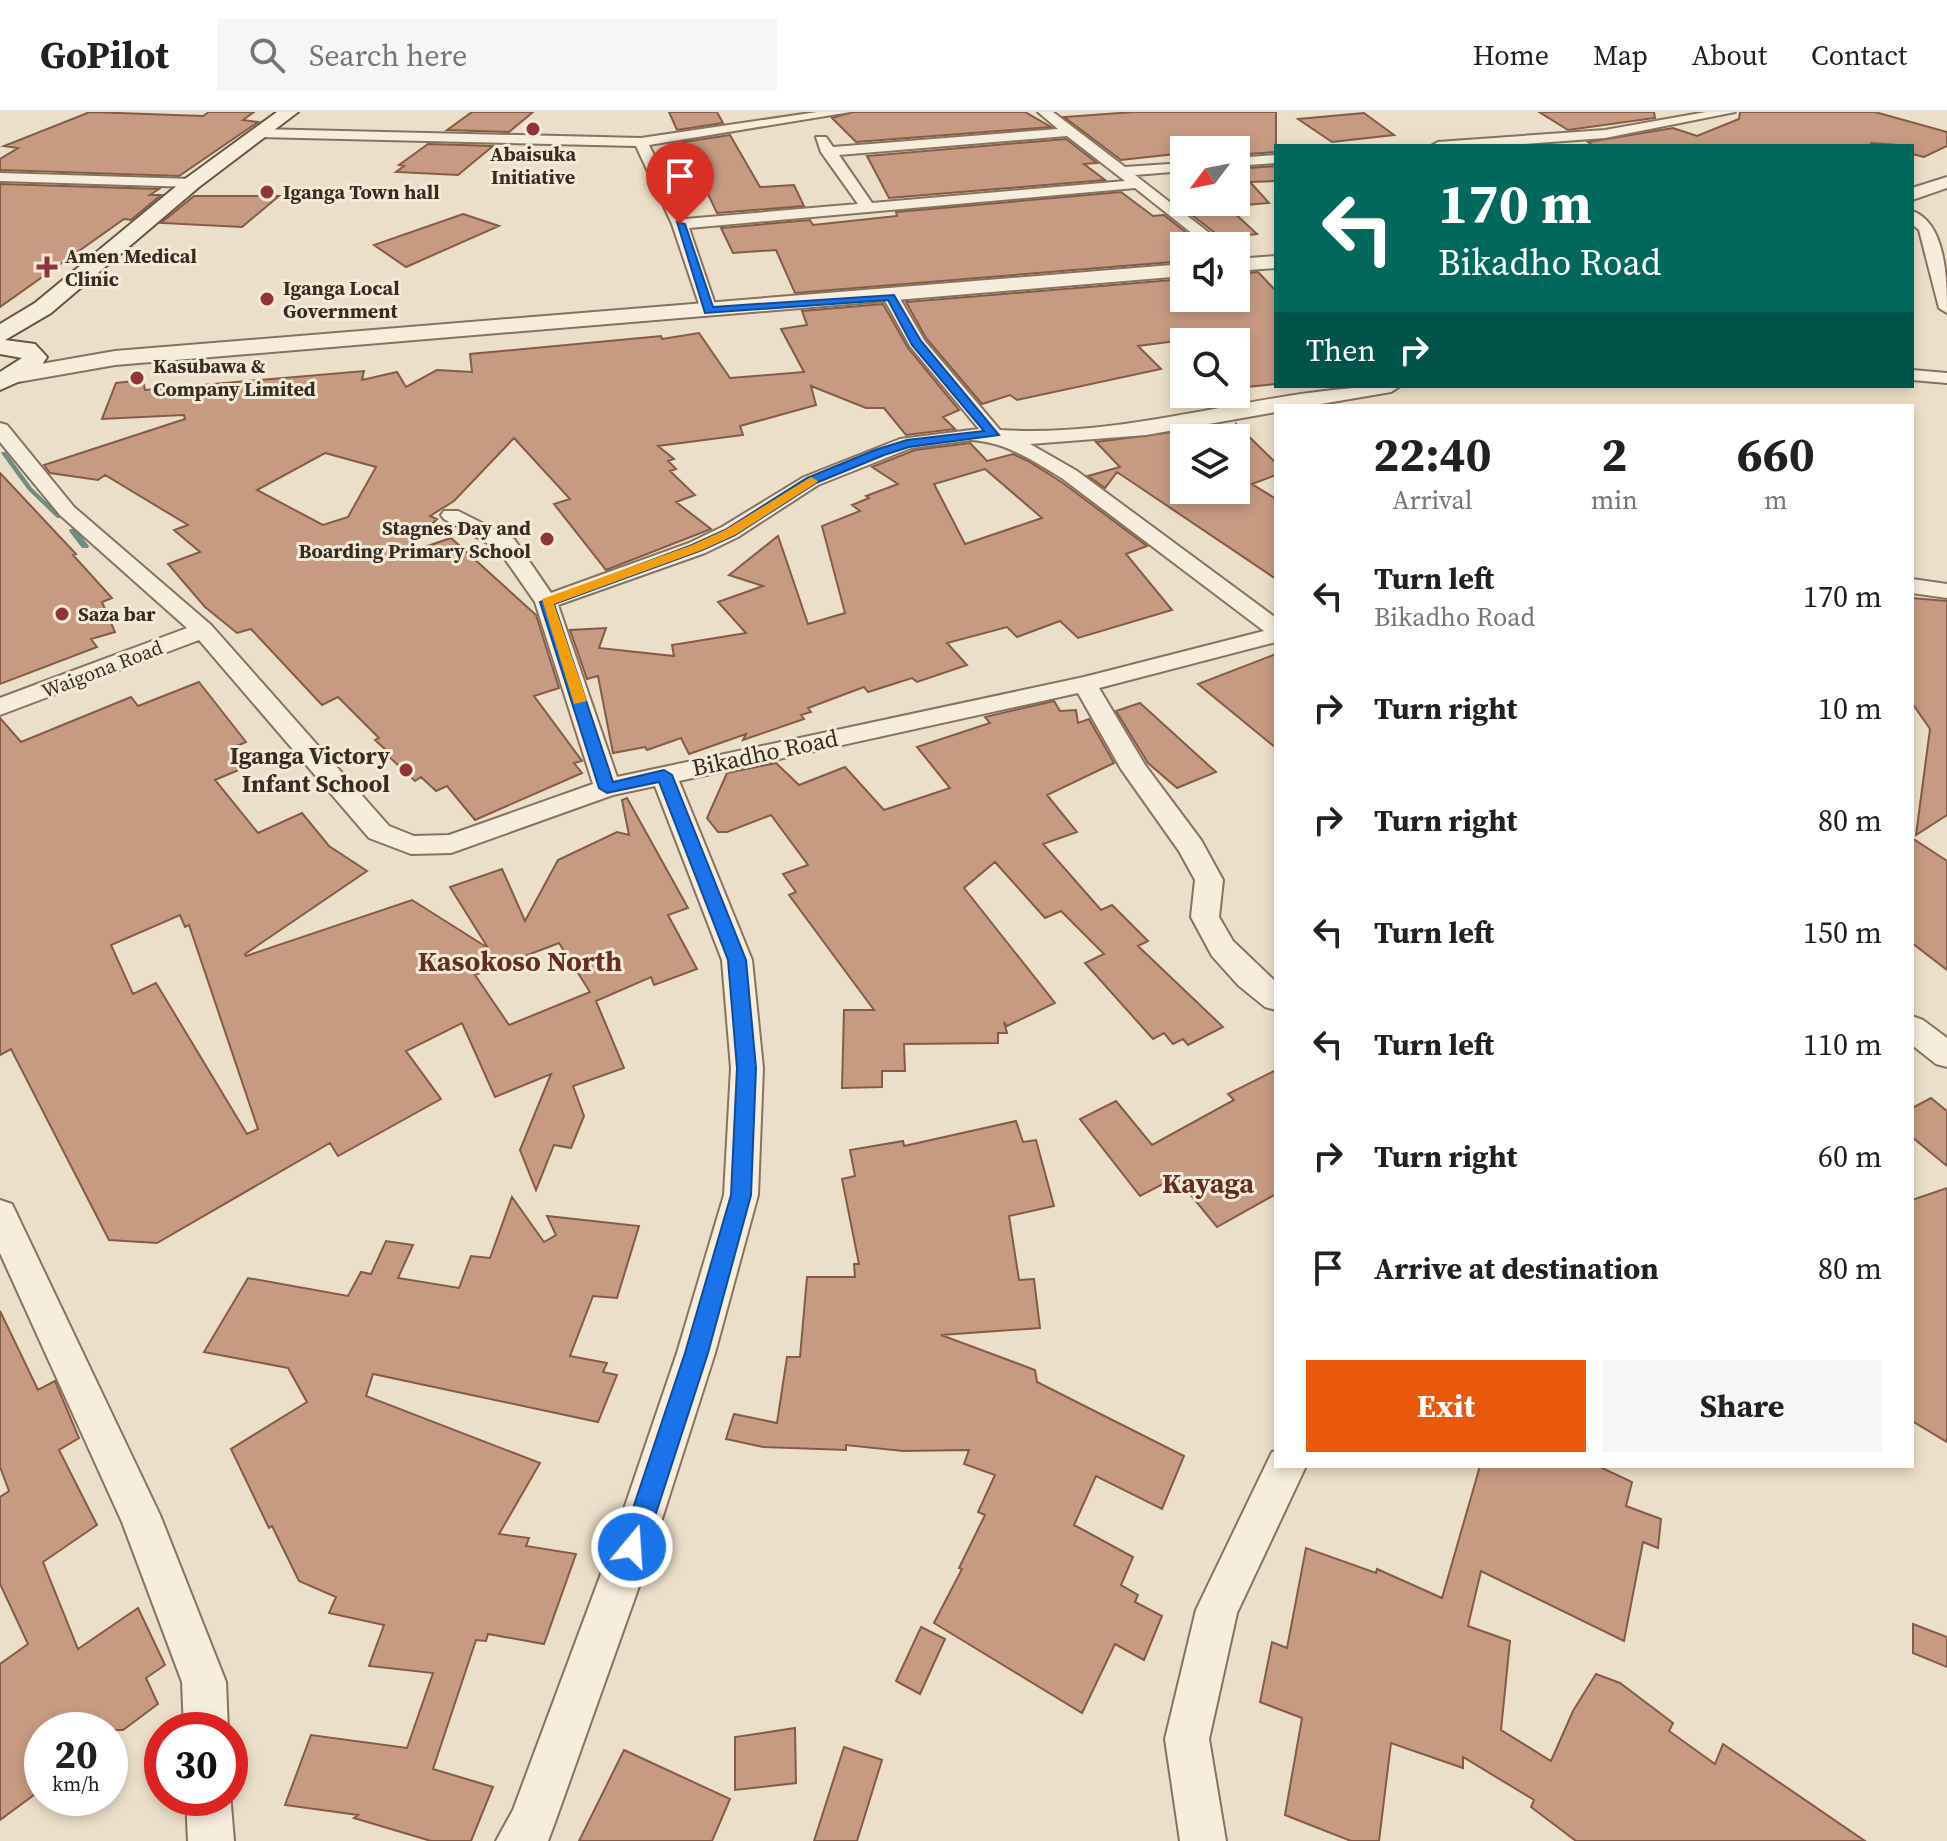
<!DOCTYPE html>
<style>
body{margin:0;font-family:"Source Serif 4",serif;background:#f6f6f6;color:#202124;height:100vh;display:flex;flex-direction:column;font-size:30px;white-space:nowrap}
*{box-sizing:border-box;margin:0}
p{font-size:26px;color:#757577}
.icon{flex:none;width:44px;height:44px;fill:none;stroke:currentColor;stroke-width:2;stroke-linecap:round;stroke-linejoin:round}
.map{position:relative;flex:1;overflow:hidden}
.sheet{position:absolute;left:1274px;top:292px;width:640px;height:1064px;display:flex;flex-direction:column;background:#fff;border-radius:0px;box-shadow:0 4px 12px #0003}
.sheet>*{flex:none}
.hud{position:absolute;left:1274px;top:32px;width:640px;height:244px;border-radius:0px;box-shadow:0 4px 12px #0003;background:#00695c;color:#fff;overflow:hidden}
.needle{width:52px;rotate:238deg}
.tools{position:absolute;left:1170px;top:24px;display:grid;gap:16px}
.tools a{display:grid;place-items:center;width:80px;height:80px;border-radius:0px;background:#fff;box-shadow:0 4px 12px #0003;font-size:40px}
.speed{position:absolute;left:24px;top:1600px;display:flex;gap:16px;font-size:40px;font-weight:700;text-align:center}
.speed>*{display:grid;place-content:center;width:104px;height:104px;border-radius:50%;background:#fff;box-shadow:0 4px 12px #0003;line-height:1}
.speed small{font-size:20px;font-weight:400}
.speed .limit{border:12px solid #d22;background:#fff;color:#111}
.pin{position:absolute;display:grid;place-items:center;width:68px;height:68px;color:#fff;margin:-82px -34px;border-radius:50% 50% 50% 0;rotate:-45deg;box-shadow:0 0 8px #0007}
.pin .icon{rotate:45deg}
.me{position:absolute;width:88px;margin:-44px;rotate:18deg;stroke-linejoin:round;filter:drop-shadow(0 0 6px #0008)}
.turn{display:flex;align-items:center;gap:28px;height:168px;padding:0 32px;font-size:36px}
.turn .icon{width:104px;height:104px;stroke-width:2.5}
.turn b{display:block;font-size:56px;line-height:68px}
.then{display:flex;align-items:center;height:76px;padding:0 32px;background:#0003;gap:16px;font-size:30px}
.eta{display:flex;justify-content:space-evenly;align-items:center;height:136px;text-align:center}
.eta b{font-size:48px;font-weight:700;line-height:56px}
.primary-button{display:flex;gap:16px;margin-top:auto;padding:16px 32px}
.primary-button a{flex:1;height:92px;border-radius:0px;background:#ea580c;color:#fff;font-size:32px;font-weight:700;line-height:92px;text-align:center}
.primary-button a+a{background:#f6f6f6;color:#202124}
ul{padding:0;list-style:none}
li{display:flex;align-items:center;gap:24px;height:112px;padding:0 32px}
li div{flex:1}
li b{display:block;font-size:30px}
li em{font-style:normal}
header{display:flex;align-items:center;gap:48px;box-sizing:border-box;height:112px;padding:0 40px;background:#fff;border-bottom:2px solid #e0e0e0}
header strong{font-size:38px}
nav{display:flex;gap:44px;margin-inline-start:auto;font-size:28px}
.search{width:560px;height:72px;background:#f6f6f6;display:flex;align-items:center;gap:20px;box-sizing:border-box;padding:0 28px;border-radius:0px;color:#757577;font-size:30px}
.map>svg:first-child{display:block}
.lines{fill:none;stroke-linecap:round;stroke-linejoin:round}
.stream{fill:#708e85;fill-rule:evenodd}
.building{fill:#c79a82;stroke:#845b46;stroke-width:2;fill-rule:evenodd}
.minor-casing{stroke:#87725f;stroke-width:4}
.tertiary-casing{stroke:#87725f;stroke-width:4}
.secondary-casing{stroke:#695342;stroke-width:4}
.minor{fill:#f7eddc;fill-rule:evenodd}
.tertiary{fill:#f7eddc;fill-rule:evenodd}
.secondary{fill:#f7eddc;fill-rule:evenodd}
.route{fill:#1a73e8;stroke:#114b97;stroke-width:2}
.slow{fill:#f59e0b}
.poi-dot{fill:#92333a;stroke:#f4ead8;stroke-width:3}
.labels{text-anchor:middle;stroke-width:6;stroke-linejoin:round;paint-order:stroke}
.far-poi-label{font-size:20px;font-weight:bold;fill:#382b21;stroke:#f4ead8;text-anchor:start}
.far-street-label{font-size:20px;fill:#382b21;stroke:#f4ead8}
.street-label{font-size:24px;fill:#382b21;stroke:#f4ead8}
.poi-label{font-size:24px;font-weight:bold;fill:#382b21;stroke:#f4ead8;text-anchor:end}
.quarter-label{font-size:28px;font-weight:bold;fill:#622d24;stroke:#f4ead8}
</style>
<header>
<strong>GoPilot</strong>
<div class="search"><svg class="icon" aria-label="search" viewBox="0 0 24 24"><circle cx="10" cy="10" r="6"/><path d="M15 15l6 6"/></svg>Search here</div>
<nav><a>Home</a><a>Map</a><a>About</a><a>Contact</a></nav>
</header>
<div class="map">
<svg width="1947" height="1729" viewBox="0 0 1947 1729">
<rect width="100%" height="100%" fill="#ecdfc9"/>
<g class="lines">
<path class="stream" d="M2 340H6L32 376 61 404V406H57L28 378 1 341Z
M70 417H76L89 434 88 436H82L69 419Z"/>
</g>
<path class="building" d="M90 0 203 4 209 0H254L243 8 258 10 179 64 0 58V47L18 36 4 34Z
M472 0H533L509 20 447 18Z
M669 0H717L723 11 677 18Z
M853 0H1025L1051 15 856 30 832 6Z
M1134 0H1276V40L1236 43V38H1184V41L1121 48 1064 5Z
M1539 0H1654L1655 6 1568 18Z
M1740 0H1875L1947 20V34L1924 45 1912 42V34L1871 31 1872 34H1594L1588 30 1673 16 1697 24 1739 7Z
M1364 1 1394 23 1332 30 1298 7Z
M730 23 760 75 794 73 804 94 717 101 683 30Z
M1066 27 1097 51 1084 52 1105 68 889 86 867 44Z
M428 32 493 34 458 63 396 60 404 54 399 53Z
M1276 54V69L1250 70 1269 91 1234 94 1231 90H1236V57Z
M0 72 159 77 150 83H161L131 108 124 107 0 195Z
M1121 80 1153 104 1164 103 1203 134H1184V149L795 181 776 138 733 141 721 116 810 108 813 113 897 104 896 100Z
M194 84H279L242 115 161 111Z
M1230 97 1257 122 1224 126 1232 134 1188 100Z
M463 102 499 114 406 155 374 133Z
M1258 160 1276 179V272L1236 276V230H1212L1207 225 1138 234 1161 257 1017 288 1010 283 982 292 926 226 906 190 1184 167V186H1236V162Z
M883 192 908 236 959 298 943 305 955 317 906 323 884 296H866L811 274 816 293 740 314 743 323 658 334 674 347 668 349 676 357 670 359 695 383 676 390 711 417 606 458 554 392 570 387 514 326 454 389 430 404 437 407 404 442 451 426 536 503 559 576 534 584 582 649 574 651 582 661 475 708 447 674 436 679 421 665 415 669 384 640 387 639 375 628 379 626 338 585 322 593 251 517 237 521 205 495 168 452 200 440 174 418 188 413 105 363 98 368 50 361 44 353 185 307 184 303 102 307 116 271 143 268 145 278 364 259 362 268 397 260 406 275 437 258 472 260 470 242 661 224 662 227 699 221 730 266 804 260 781 217 807 213 802 199ZM325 341 376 355 348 405 323 413 257 378Z
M1236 312 1276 351V363L1252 372 1276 387V467L1117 360 1105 376 1088 364 1120 355 1096 330 1196 317 1205 326H1184V378H1236Z
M970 331 987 349 1013 342 1028 349 1063 371 1147 434 1126 442 1172 498 1078 526 1060 509 1017 525 1007 515 947 531 967 553 917 570 912 566 868 580 864 575 808 596 811 600 801 603 804 607 743 628 746 622 689 642 681 626 647 638 645 635 613 641 598 564 587 567 570 518 606 516 599 536 674 544 672 533 746 521 718 490 763 474 729 463 778 424 808 512 845 501 822 414 860 399 852 393 869 386 866 384 898 372 872 355 915 338ZM985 357 1042 406 965 432 934 372Z
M0 361 76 442 73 443 112 486 102 490 115 520 91 527 97 535 0 572Z
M1912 486 1947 489V703L1916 723 1930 617 1912 591Z
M1276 542V636L1198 572Z
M199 570 246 630 234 635 248 654 215 668 258 721 302 701 329 734 367 759 245 842 246 844 412 788 488 836 450 775 502 757 525 809 558 748 617 720 629 723 622 688 627 686 688 796 668 803 697 857 654 873 651 865 596 889 624 956 573 974 584 1004 571 1036 554 1033 536 1078 520 1038 551 962 495 985 462 911 406 939 441 987 338 1044 330 1031 157 1131 109 1128 11 937 0 943V606L21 630 131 585 138 594ZM180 803 185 815 189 813 258 1017 247 1022 156 871 133 882 111 833ZM559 831 590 880 509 913 475 863Z
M1054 589 1060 599 1076 598 1078 611 1089 607 1114 651 1047 683 1077 720 1043 732 1101 798 1112 793 1148 829 1138 834 1223 915 1188 933 1183 927 1173 932 1164 921 1153 927 1085 851 1104 842 1061 799 1045 806 995 750 964 776 1055 891 1007 914 1004 910 1007 921H998V931L904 932 905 959H882V975L842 976 844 898H874L789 783 796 780 783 762 808 753 771 703 727 720H718L707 706 727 661 776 651 799 673 845 655 884 698 950 676 917 635 990 611 985 605Z
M1140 591 1216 660 1177 676 1148 651 1116 599Z
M1912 726 1947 749V858L1912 831Z
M1276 958V1082L1217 1115 1176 1065 1140 1084 1080 1007 1116 989 1152 1033 1234 988 1228 982Z
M1931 986 1947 999V1054L1912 1025V996Z
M1016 1009 1023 1030 1036 1028 1054 1094 1009 1104 1019 1168 1034 1167 1040 1216 941 1223 1035 1258 1037 1270 1184 1344 1162 1397 1096 1364 1074 1413 1133 1445 1121 1473 1138 1483 1135 1490 1162 1504 1144 1548 1115 1532 1082 1601 934 1511 962 1457 959 1456 985 1403 978 1400 995 1363 964 1352 969 1338 903 1339 846 1333V1338L763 1335 726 1327 734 1302 777 1311 787 1245H800L807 1165H855L854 1152H859L842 1067 855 1064 850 1038 903 1029 904 1034Z
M1947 1076V1330L1912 1309V1088Z
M512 1085 544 1130 556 1123 547 1104 639 1114 617 1186 593 1184 570 1244 607 1251 603 1260 617 1263 598 1310 373 1262 366 1284 540 1351 499 1422 529 1426 526 1434 576 1442 544 1532 488 1522 486 1529 476 1528 433 1657 493 1675 471 1729H431L354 1706 358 1703 285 1693 311 1623 407 1636 433 1561 369 1554 384 1513 329 1501 336 1485 299 1469 272 1414 269 1416 231 1337 307 1290 288 1256 204 1240 248 1166 348 1184 361 1160 371 1162 386 1129 413 1133 398 1166 459 1176 471 1144 490 1146Z
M0 1199 38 1278 55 1269 79 1326 59 1338 97 1413 43 1450 78 1537 138 1496 165 1553 146 1566 158 1592 123 1618H42V1677L0 1708V1552L28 1532 0 1472V1385L9 1379 0 1355Z
M1480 1354H1598L1632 1370 1626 1394 1661 1407 1658 1436 1643 1430 1624 1529 1481 1459 1468 1514 1510 1529 1501 1618 1551 1649 1573 1599 1596 1562 1620 1571 1673 1611 1669 1619 1715 1652 1723 1632 1865 1729H1576L1531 1695 1534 1688 1463 1645V1656L1391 1631 1379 1729H1351L1285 1703 1302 1606 1260 1590 1272 1530 1287 1536 1306 1436 1376 1461 1377 1457 1442 1486Z
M1913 1512 1947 1525V1555L1913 1541Z
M921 1515 945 1527 920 1582 896 1569Z
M795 1616 796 1671 735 1678V1625Z
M844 1635 882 1648 857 1729H814Z
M624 1638 730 1687 712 1729H579Z"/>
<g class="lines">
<defs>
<path id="minor" d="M817 0H850L649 33 685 107 858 92 821 40 816 25H826L833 35 1058 17 1038 0H1053L1125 55 1184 51V59L1135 63 1226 134H1208L1135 76 689 116 717 198 709 203 701 198 672 112 636 34 259 25 252 21 259 17 641 26ZM1067 24 1125 69 872 91 839 43Z
M1706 0H1735L1605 26 1495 34H1431L1438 30 1605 18Z
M1276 43V51L1236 54V46Z
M0 61 192 67 199 71 192 75 0 69Z
M1912 99C1947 111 1947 171 1947 201L1939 196 1919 118 1912 112Z
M891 180 899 185 924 228 1000 318C1137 327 1266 274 1400 274L1391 280 1309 294H1276V300L1146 323 1030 332 1077 359 1276 506V530L1099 576 1145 653 1201 728 1223 768 1219 805 1233 829 1276 870V898L1265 895 1238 873 1212 844 1191 805 1195 768 1179 739 1121 657 1078 581 679 669 752 848 763 956 758 1083 715 1241 653 1435 554 1713 548 1729H496L513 1698 611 1435 677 1241 724 1083 731 956 722 848 655 674 613 683 451 741 411 742 369 726 199 528 0 603V586L187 516 60 403 0 330V311L7 313 74 395 211 513 389 714 414 724 449 723 593 672 535 490 498 437 444 407 441 403 444 399H458L514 427 551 481 689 431 722 415 804 365 900 327 979 317 910 234 883 185ZM971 328C1006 330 1034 349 1063 367L1264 519 1084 565 617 665 558 493 705 441 738 425 818 373 911 336Z
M1912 258 1947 261V271L1912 268Z
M1912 467 1947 472V486L1912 481Z
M1912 904 1923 908 1947 926V955L1936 952 1912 933Z
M0 1088 12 1092 160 1403 226 1570 228 1618H184L182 1570 122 1410 0 1141Z
M1276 1339V1354H1306L1237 1501 1209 1627 1226 1729H1180L1165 1627 1196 1498 1272 1340Z
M230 1681 234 1729H188L186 1686H230Z"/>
<path id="tertiary" d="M1947 65V76L1912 88V76Z
M1276 144V156L1236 159V147Z
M1184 152V164L115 253 18 270 6 263 18 256 115 239Z"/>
<path id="secondary" d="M277 0H298L199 75 51 201 5 228 35 232 47 245 36 262 0 278V260L22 246 0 242V212L35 191 185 67Z"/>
</defs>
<use href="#minor" class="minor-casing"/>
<use href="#tertiary" class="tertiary-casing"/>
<use href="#secondary" class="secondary-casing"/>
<use href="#minor" class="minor"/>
<use href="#tertiary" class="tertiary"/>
<use href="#secondary" class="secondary"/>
</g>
<path class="route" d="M677 110 685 112 713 195 894 183 921 229 999 323 909 335 884 343 816 371 735 423 702 438 554 492 613 670 664 658 672 663 746 848 756 956 751 1083 708 1241 645 1435 641 1444 632 1448 624 1444 620 1435 685 1241 731 1083 737 956 728 848 659 670 607 681 599 676 540 490 692 433 725 418 807 366 875 338 907 328 984 319 912 233 888 188 705 201Z"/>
<path class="slow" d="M811 365 818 369 816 371 735 423 702 438 554 492 587 589 574 592 542 487 692 433 725 418Z"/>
<g class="poi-dot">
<circle cx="533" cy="17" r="8"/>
<circle cx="267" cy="80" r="8"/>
<path d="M43 143h8v8h8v8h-8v8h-8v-8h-8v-8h8z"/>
<circle cx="267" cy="187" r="8"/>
<circle cx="137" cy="266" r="8"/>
<circle cx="547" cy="427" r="8"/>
<circle cx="62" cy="502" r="8"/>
<circle cx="406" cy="658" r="8"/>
</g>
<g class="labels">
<g class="far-poi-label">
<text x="533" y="49" text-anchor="middle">Abaisuka<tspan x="533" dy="23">Initiative</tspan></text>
<text x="283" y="87">Iganga Town hall</text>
<text x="65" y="151">Amen Medical<tspan x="65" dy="23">Clinic</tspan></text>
<text x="283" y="183">Iganga Local<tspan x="283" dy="23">Government</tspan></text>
<text x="153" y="261">Kasubawa &amp;<tspan x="153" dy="23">Company Limited</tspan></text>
<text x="531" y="423" text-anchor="end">Stagnes Day and<tspan x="531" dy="23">Boarding Primary School</tspan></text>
<text x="78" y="509">Saza bar</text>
</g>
<g class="far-street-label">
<text transform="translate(102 557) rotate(-21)" y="7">Waigona Road</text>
</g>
<g class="street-label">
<text transform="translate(765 641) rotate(-12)" y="8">Bikadho Road</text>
</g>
<g class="poi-label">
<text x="390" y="652">Iganga Victory<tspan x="390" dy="28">Infant School</tspan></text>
</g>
<g class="quarter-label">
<text x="520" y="859">Kasokoso North</text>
<text x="1208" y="1081">Kayaga</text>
</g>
</g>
</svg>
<div class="tools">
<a><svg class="needle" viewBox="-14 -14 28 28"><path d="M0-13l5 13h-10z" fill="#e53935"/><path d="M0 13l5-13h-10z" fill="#757577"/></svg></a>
<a><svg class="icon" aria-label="sound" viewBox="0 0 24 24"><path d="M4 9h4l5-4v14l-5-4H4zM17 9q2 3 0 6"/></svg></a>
<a><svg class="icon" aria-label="search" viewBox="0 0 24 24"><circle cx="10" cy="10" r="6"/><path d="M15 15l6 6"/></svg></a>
<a><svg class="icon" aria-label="layers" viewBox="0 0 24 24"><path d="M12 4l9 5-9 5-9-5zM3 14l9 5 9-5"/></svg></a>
</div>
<div class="speed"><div>20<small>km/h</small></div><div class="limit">30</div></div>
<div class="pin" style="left:680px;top:112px;background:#d93025"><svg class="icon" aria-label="arrive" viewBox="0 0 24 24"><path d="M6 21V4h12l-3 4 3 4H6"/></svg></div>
<svg class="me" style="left:632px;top:1435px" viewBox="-20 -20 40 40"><circle r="17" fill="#1a73e8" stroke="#fff" stroke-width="3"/><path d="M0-11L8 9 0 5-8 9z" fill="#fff"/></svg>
<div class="hud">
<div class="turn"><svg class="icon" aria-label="left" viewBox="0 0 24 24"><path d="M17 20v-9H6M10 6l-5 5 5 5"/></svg><div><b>170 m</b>Bikadho Road</div></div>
<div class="then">Then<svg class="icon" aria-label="right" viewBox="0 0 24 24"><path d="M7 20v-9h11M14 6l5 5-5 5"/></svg></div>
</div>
<section class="sheet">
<div class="eta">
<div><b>22:40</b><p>Arrival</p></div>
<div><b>2</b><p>min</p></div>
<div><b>660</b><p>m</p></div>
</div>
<ul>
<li><svg class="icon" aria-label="left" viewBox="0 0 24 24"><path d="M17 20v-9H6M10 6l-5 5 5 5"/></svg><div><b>Turn left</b><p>Bikadho Road</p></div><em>170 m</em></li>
<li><svg class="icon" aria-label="right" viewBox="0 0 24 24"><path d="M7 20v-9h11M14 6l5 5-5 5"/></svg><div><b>Turn right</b></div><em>10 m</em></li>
<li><svg class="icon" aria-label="right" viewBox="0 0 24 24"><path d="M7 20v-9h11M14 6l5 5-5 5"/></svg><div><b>Turn right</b></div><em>80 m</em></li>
<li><svg class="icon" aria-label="left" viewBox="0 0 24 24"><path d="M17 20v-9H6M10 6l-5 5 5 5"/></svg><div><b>Turn left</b></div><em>150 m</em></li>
<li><svg class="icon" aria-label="left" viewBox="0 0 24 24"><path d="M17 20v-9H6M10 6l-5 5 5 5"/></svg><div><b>Turn left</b></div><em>110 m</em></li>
<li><svg class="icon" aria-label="right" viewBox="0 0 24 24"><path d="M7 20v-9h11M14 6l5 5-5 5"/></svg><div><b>Turn right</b></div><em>60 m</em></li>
<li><svg class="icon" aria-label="arrive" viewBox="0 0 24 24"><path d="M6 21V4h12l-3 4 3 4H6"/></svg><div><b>Arrive at destination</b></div><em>80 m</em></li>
</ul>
<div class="primary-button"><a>Exit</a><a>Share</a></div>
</section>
</div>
